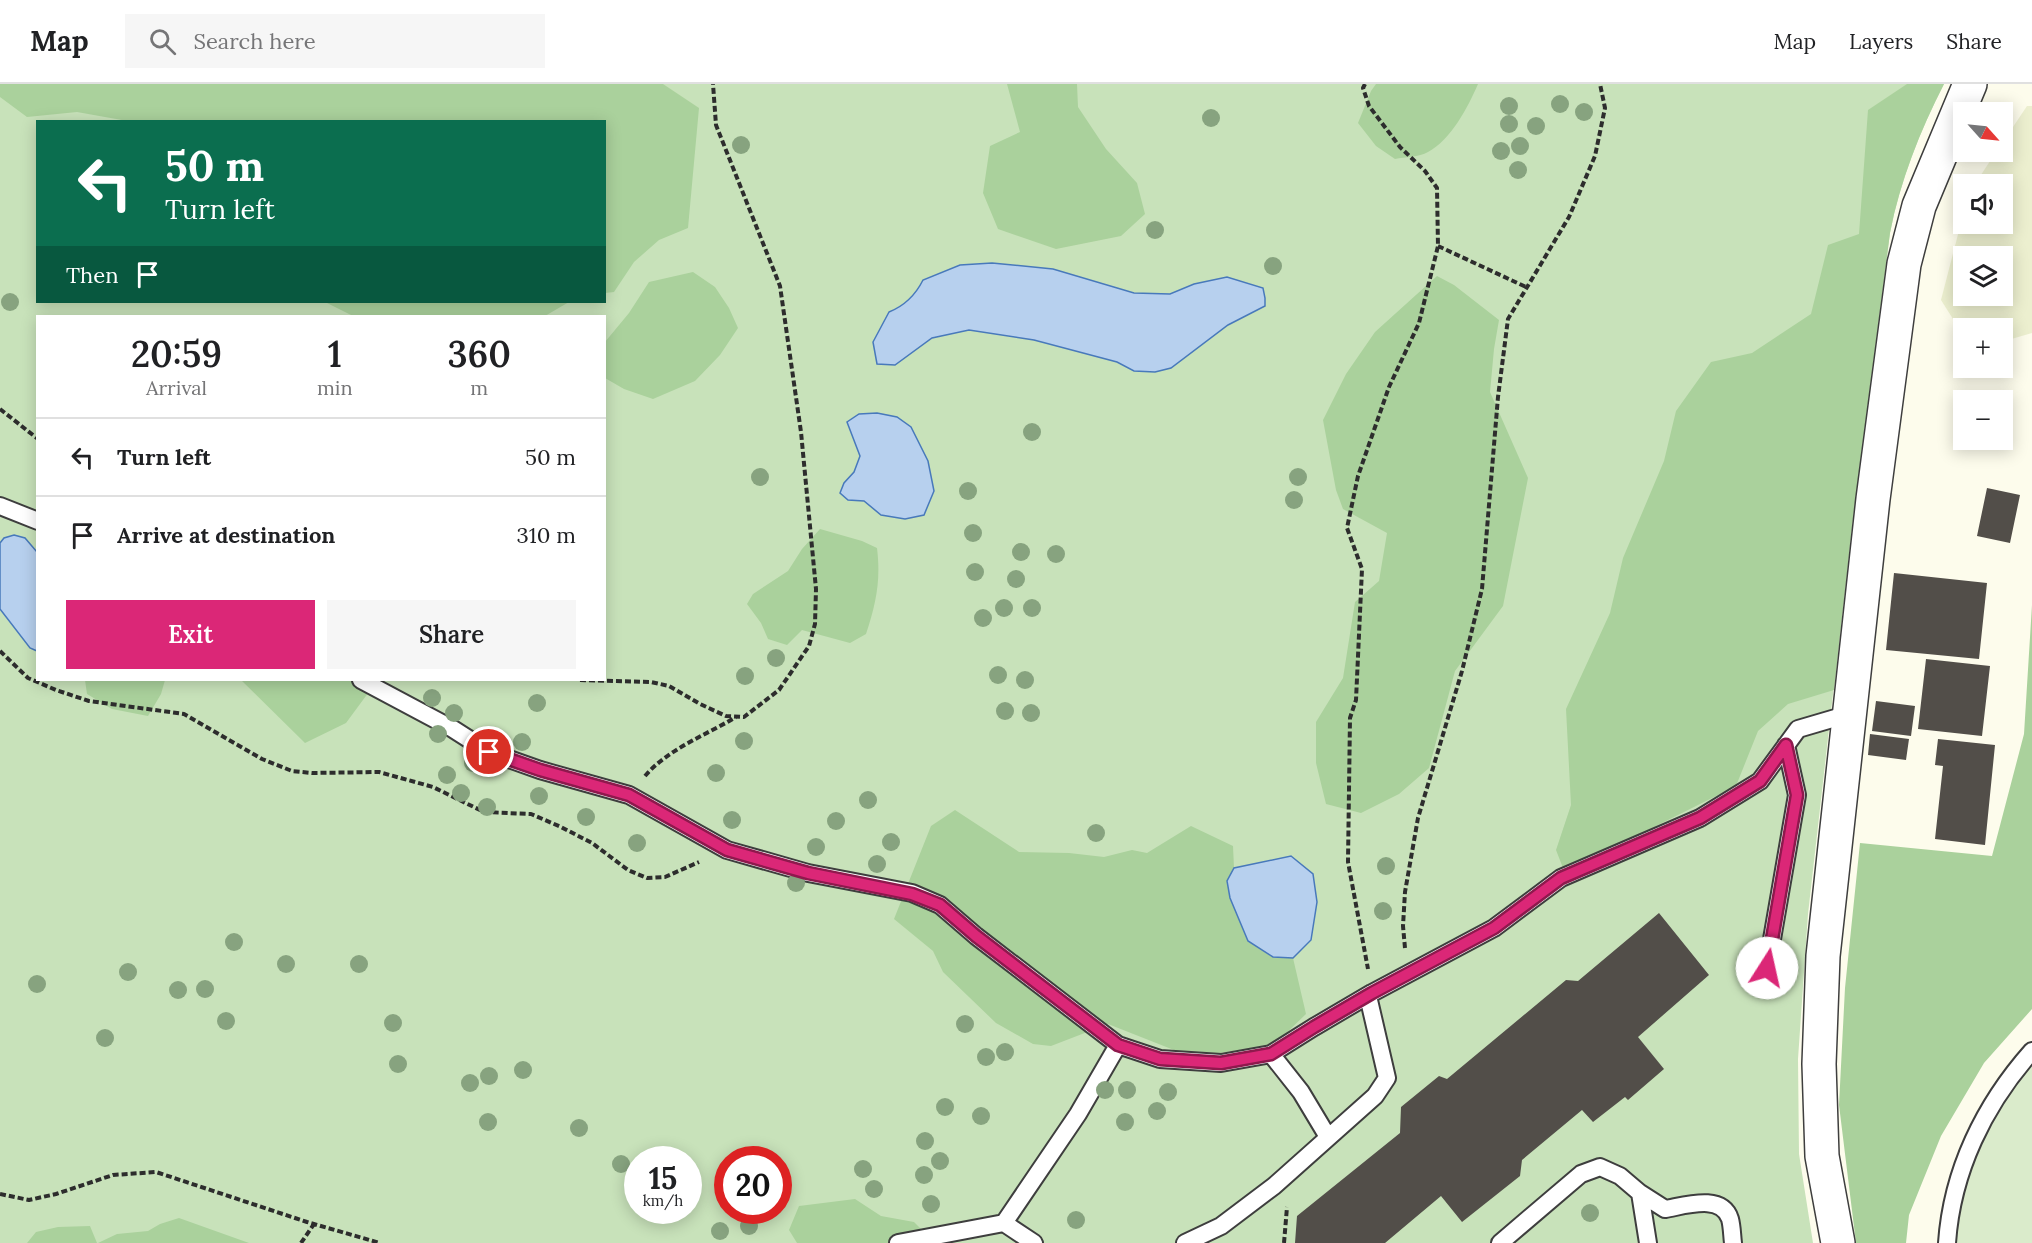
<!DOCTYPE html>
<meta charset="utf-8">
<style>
body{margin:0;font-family:Lora,serif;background:#f6f6f6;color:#202124;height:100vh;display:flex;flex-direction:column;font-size:22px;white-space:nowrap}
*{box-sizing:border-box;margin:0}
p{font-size:20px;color:#757577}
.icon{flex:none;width:33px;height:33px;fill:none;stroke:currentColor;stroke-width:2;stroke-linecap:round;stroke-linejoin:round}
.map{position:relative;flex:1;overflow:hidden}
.panel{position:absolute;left:36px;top:231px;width:570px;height:366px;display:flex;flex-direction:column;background:#fff;border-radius:0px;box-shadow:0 3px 15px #0003}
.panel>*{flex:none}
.guide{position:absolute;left:36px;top:36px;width:570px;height:183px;border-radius:0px;box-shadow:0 3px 15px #0003;background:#0b6e4f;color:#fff;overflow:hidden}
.needle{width:39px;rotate:117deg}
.controls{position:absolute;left:1953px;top:18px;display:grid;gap:12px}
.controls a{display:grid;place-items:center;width:60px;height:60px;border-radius:0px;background:#fff;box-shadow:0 3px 15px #0003;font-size:30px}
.speed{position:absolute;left:624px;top:1062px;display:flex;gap:12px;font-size:30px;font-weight:700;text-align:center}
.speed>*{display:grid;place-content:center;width:78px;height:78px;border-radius:50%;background:#fff;box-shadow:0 3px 15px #0003;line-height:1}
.speed small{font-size:15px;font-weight:400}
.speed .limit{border:9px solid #d22;background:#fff;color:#111}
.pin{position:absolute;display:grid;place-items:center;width:51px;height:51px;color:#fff;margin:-26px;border:3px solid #fff;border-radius:50%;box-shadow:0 2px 6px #0007}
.me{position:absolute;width:66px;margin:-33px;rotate:10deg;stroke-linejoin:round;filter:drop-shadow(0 0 4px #0008)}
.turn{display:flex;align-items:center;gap:21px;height:126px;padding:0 30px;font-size:27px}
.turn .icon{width:78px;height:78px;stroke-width:2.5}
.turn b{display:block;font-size:42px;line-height:51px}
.then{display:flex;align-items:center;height:57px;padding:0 30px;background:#0003;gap:12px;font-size:22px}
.eta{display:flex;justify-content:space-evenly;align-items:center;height:102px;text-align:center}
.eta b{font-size:36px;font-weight:600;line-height:42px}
.button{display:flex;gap:12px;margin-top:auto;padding:12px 30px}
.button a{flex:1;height:69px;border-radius:0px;background:#db2777;color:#fff;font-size:24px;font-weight:600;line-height:69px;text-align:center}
.button a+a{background:#f6f6f6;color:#202124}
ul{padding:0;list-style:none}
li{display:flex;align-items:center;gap:18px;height:78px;padding:0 30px;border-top:2px solid #e0e0e0}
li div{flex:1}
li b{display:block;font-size:22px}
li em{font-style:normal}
header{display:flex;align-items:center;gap:36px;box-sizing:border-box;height:84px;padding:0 30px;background:#fff;border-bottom:2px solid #e0e0e0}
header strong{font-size:28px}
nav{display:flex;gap:33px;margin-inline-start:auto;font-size:21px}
.search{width:420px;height:54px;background:#f6f6f6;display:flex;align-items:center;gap:15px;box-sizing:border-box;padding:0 21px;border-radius:0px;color:#757577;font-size:22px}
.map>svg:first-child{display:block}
.farmland{fill:#ecefcf;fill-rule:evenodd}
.green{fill:#c8e2ba;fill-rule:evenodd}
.forest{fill:#aad19c}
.pitch{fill:#daebcb}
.water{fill:#b7d0ee;stroke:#4879bb;stroke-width:1.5}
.building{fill:#524e49}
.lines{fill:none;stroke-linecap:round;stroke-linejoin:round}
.service-casing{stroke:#3e3e3e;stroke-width:20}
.tertiary-casing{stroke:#3e3e3e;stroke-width:36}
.path{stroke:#2d2d2d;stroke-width:4;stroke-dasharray:6 3;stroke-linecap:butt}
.service{stroke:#fff;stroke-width:16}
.tertiary{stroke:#fff;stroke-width:33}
.tree{fill:#87a37f}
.route-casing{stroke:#8e194d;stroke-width:15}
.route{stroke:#db2777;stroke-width:10}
</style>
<header>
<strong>Map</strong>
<div class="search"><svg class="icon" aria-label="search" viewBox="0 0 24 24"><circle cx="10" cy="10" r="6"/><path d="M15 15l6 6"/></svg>Search here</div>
<nav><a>Map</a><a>Layers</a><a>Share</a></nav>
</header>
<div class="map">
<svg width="2032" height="1159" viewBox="0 0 2032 1159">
<rect width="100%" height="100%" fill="#fdfcec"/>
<path class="farmland" d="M2027 22H2032V249L2008 256 2003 254 2002 244H1971L1953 235 1941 216 1963 131 1964 140H2002V100H1975L1996 68H2002L2003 58ZM2002 172V212H1964V172Z"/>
<path class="green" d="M0 0H1944C1920 47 1900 97 1890 149L1854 425 1808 830 1798 975 1799 1070 1813 1159H0ZM38 38H604V218H38ZM38 232H604V596H38ZM638 1076H688V1126H638ZM728 1076H778V1126H728Z"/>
<path class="forest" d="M0 0H663L699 24 688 144 659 156 634 178 614 208 605 209 604 38H133L77 28 27 33 0 13Z
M1007 0H1077L1078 23 1106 65 1137 99 1145 130 1121 152 1056 165 998 145 983 109 990 62 1020 48Z
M1376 0H1478C1468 23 1451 56 1428 68 1419 73 1405 73 1395 75L1376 62 1358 39 1371 7Z
M1907 0H1944C1920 47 1900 97 1890 149L1854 425 1834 606 1788 620 1758 647 1736 702 1634 753 1563 784 1556 766 1571 721 1566 625 1610 529 1623 474 1664 377 1676 327 1711 278 1752 269 1811 230 1828 161 1859 150 1868 26Z
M693 188 715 203 729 224 738 244 720 271 695 297 653 315 624 305 605 294V258L629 229 649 198Z
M1437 192 1454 201 1499 236 1494 265 1490 308 1528 394 1503 522 1455 587 1429 684 1399 710 1361 729 1326 720 1316 679V638L1343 594 1355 518 1379 497 1387 449 1343 425 1336 406 1323 336 1346 290 1375 248Z
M325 218H569L545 232H353Z
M820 445 862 457 877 464C881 497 876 519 866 550L850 559 802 546 787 561 768 555 761 539 747 520 753 510 788 487 802 465Z
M2032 521V925L1984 979 1941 1052 1909 1131 1906 1159H1856L1839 1021 1845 904 1860 759 1992 772 2024 650Z
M85 596H165L161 610 148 632 112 625 87 610Z
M241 596H381L374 601 346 639 305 659Z
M955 726 1019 768 1069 769 1104 773 1132 766 1147 769 1191 742 1233 762 1234 784 1227 797 1230 814 1248 857 1272 873 1293 874 1306 930 1274 961 1213 970 1179 968 1108 940 1051 962 1033 960 996 939 943 888 933 867 894 835 931 742Z
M855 1115 881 1132 914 1138 935 1159H797L789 1146 799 1122Z
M179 1134 249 1159H98L117 1150 148 1147 160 1140Z
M90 1142 97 1159H27L36 1148 58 1143Z"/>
<path class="pitch" d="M2032 980V1159H1956L1964 1102 1990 1038Z"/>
<path class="water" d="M992 179 1053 185 1134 209 1170 210 1194 200 1227 193 1263 204 1265 214V222L1228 241 1171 284 1155 288 1134 287 1117 278 1034 256 969 246 932 254 895 281 877 280 873 258 889 228C904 222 916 210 923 196L960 181Z
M877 329 897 333 911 343 928 377 934 407 924 431 905 435 881 431 864 417 848 416 840 409 844 399 854 388 860 372 847 338 859 330Z
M14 451 25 454 37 468V567L30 564 0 525V459L4 454Z
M1291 772 1313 790 1317 818 1311 856 1293 874 1273 873 1248 857 1230 814 1227 797 1234 784Z"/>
<path class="building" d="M1987 404 2020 411 2010 459 1977 452Z
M1894 489 1987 499 1979 575 1886 566Z
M1926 575 1990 582 1982 652 1918 645Z
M1876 617 1915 622 1911 652 1872 647Z
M1870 650 1909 655 1906 676 1868 671Z
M1938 655 1995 661 1985 761 1935 755 1943 682 1935 681Z
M1659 829 1709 891 1638 953 1664 985 1628 1016 1625 1013 1593 1038 1582 1026 1522 1076 1520 1092 1462 1138 1441 1112 1385 1159H1295L1297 1132 1400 1049 1401 1023 1439 992 1447 995 1566 896 1578 897Z"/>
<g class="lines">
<defs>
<path id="service" d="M0 422 38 437
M361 596 453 645 489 668 540 686 629 711 727 766 808 789 912 809 940 821 976 852 1118 961
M1767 884 1797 711 1786 661
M1271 970 1301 1008 1328 1053
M1640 1109 1665 1125C1684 1122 1722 1109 1730 1135 1732 1142 1732 1151 1733 1159
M1004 1139 1034 1159
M898 1159 1004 1139 1078 1030 1118 961 1160 975 1221 979 1271 970 1314 943 1372 909 1494 844 1561 794 1700 734 1760 697 1798 645 1849 630
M1185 1159 1221 1142 1274 1102 1375 1012 1387 994 1368 912
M1500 1159 1581 1090 1600 1083 1620 1092 1640 1109 1648 1159
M1947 1159C1952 1087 1984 1021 2032 967"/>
<path id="tertiary" d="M1838 1159 1822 1072 1819 980 1823 872 1873 415 1904 180 1919 122 1970 0"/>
</defs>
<use href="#service" class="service-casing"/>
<use href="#tertiary" class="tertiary-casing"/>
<path class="path" d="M1365 0 1363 4 1369 22 1400 63 1425 87 1437 104 1438 162 1419 239 1389 303 1358 392 1347 444 1362 485 1356 616 1350 634 1348 778 1368 885
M1438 162 1526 203
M0 325 38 355
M0 567 28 594 56 606 89 617 184 630 262 675 292 687 312 689 379 688 433 703 484 728 531 730 561 743 592 759 628 786 647 794 665 793 699 778
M580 596 651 598 669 602 700 620 726 632 744 633 779 606 809 562 815 540 816 505 801 348 780 202 716 41 713 0
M645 692C668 665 706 651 736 633
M1405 864 1403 842 1405 808 1418 734 1462 587 1482 505 1498 313 1508 235 1569 133 1595 72 1605 24 1600 0
M0 1110 29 1116 56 1110 113 1091 156 1088 307 1138 380 1159
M301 1159 314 1140
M1284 1159 1287 1123"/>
<use href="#service" class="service"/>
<use href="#tertiary" class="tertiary"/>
</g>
<g class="tree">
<circle cx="1560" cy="20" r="9"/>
<circle cx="1509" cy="22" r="9"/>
<circle cx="1584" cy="28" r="9"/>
<circle cx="1211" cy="34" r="9"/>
<circle cx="1509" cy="40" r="9"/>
<circle cx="1536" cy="42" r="9"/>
<circle cx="741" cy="61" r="9"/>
<circle cx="1520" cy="62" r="9"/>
<circle cx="1501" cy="67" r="9"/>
<circle cx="1518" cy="86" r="9"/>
<circle cx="1155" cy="146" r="9"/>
<circle cx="1273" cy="182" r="9"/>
<circle cx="10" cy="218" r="9"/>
<circle cx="1032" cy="348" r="9"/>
<circle cx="760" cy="393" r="9"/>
<circle cx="1298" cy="393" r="9"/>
<circle cx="968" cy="407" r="9"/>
<circle cx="1294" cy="416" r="9"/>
<circle cx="973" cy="449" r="9"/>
<circle cx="1021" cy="468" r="9"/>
<circle cx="1056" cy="470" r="9"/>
<circle cx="975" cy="488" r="9"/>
<circle cx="1016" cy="495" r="9"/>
<circle cx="1004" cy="524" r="9"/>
<circle cx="1032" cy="524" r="9"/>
<circle cx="983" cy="534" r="9"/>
<circle cx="776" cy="574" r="9"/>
<circle cx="998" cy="591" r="9"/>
<circle cx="745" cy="592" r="9"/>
<circle cx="1025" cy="596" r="9"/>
<circle cx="432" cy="614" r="9"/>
<circle cx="537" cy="619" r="9"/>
<circle cx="1005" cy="627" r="9"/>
<circle cx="454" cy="629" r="9"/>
<circle cx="1031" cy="629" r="9"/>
<circle cx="438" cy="650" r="9"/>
<circle cx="744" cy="657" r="9"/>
<circle cx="522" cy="658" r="9"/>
<circle cx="473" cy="679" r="9"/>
<circle cx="716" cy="689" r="9"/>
<circle cx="447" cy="691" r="9"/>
<circle cx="461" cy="709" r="9"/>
<circle cx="539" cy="712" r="9"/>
<circle cx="868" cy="716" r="9"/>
<circle cx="487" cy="723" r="9"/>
<circle cx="586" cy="733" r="9"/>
<circle cx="732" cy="736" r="9"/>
<circle cx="836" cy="737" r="9"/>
<circle cx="1096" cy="749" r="9"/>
<circle cx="891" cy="758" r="9"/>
<circle cx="637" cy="759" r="9"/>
<circle cx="816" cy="763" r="9"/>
<circle cx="877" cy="780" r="9"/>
<circle cx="1386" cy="782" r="9"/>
<circle cx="796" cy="799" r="9"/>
<circle cx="1383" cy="827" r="9"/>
<circle cx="234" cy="858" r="9"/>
<circle cx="286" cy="880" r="9"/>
<circle cx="359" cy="880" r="9"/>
<circle cx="128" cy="888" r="9"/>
<circle cx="37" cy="900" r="9"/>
<circle cx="205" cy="905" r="9"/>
<circle cx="178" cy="906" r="9"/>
<circle cx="226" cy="937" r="9"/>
<circle cx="393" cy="939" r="9"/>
<circle cx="965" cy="940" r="9"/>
<circle cx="105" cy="954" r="9"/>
<circle cx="1005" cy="968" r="9"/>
<circle cx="986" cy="973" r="9"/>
<circle cx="398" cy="980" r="9"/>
<circle cx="523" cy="986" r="9"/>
<circle cx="489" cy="992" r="9"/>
<circle cx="470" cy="999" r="9"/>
<circle cx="1105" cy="1006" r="9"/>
<circle cx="1127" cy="1006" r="9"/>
<circle cx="1168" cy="1008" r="9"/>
<circle cx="945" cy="1023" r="9"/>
<circle cx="1157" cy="1027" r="9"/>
<circle cx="981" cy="1032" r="9"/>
<circle cx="488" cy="1038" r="9"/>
<circle cx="1125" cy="1038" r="9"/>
<circle cx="579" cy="1044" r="9"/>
<circle cx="925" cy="1057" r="9"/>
<circle cx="940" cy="1077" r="9"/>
<circle cx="621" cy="1080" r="9"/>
<circle cx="863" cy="1085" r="9"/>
<circle cx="924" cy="1091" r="9"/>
<circle cx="874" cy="1105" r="9"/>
<circle cx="931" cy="1120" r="9"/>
<circle cx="1590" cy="1129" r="9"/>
<circle cx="1076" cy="1136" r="9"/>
<circle cx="749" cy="1142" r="9"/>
<circle cx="720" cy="1147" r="9"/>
</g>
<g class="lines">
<defs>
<path id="route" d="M489 668 540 686 629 711 727 766 808 789 912 810 940 821 976 852 1118 961 1160 975 1221 979 1271 970 1314 943 1372 909 1494 844 1561 794 1700 734 1760 697 1786 661 1797 711 1767 884"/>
</defs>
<use href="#route" class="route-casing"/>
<use href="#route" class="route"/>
</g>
</svg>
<div class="controls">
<a><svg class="needle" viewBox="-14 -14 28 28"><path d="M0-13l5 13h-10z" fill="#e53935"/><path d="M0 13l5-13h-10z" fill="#757577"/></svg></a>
<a><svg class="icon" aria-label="sound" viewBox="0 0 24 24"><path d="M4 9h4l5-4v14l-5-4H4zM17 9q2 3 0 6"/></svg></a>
<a><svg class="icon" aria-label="layers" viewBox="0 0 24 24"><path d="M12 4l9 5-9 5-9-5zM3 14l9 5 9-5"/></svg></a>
<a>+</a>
<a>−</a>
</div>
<div class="speed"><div>15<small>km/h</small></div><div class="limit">20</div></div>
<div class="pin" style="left:489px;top:668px;background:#d93025"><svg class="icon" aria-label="arrive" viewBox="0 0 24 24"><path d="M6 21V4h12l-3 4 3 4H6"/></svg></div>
<svg class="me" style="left:1767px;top:884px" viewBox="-20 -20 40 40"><circle r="19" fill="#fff"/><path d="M0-13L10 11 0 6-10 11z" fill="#db2777"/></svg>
<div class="guide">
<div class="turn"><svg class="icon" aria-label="left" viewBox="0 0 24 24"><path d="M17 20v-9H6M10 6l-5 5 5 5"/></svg><div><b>50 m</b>Turn left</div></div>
<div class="then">Then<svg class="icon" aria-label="arrive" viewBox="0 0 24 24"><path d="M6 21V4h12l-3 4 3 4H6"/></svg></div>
</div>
<section class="panel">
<div class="eta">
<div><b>20:59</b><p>Arrival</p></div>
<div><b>1</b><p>min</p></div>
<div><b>360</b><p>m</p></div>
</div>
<ul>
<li><svg class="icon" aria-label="left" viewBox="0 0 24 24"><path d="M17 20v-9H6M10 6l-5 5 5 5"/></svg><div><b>Turn left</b></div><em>50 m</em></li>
<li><svg class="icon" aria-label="arrive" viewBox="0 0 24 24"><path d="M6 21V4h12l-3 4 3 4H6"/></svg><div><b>Arrive at destination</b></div><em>310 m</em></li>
</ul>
<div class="button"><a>Exit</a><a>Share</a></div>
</section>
</div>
